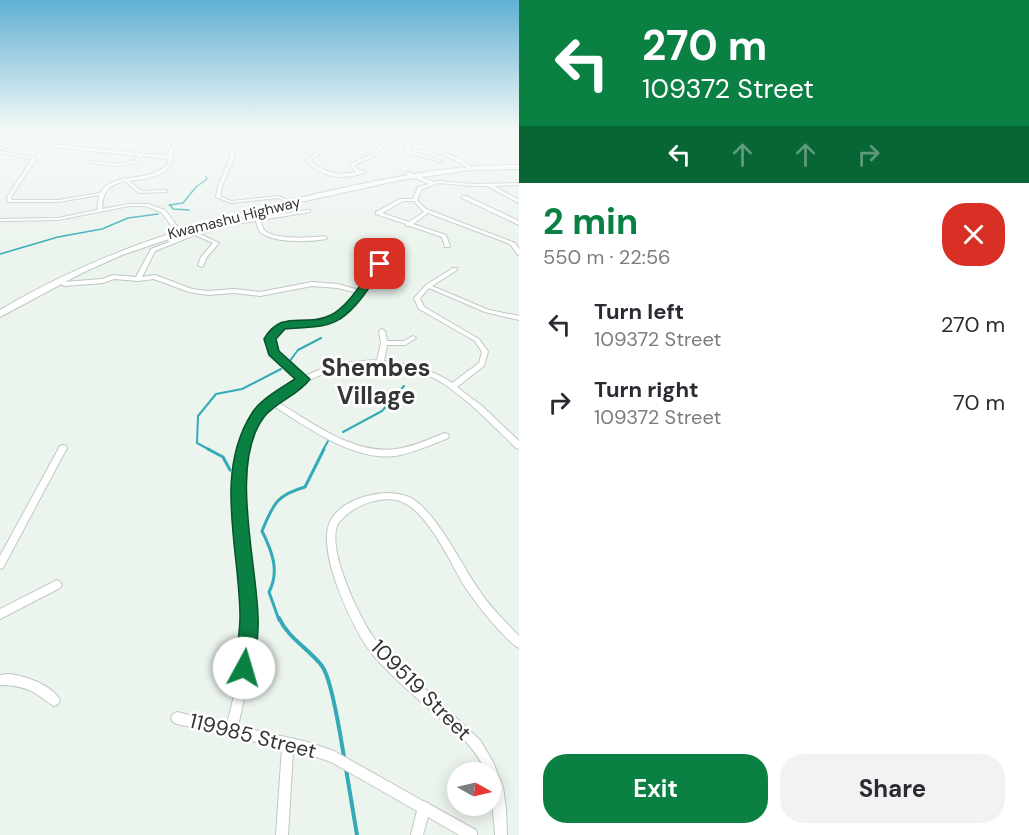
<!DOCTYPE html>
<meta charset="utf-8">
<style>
body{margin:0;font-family:"DM Sans",sans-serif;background:#f2f2f3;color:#2b2b33;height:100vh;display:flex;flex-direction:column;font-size:22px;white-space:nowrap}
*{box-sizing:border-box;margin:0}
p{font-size:20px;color:#7c7c81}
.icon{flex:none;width:33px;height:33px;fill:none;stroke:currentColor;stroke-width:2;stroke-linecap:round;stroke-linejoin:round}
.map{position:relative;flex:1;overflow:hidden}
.panel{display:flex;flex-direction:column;background:#fff;width:510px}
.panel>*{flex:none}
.banner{background:#0b8043;color:#fff;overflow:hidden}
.needle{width:39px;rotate:98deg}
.fabs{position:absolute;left:447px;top:762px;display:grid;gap:12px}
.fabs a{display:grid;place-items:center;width:54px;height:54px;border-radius:50%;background:#fff;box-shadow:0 3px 15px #0003;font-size:30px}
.pin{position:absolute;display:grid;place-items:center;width:51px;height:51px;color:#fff;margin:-26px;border-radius:12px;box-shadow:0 3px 9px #0006}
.me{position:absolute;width:66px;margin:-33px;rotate:6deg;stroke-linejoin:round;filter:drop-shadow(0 0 4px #0008)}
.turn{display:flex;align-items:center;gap:21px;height:126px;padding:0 24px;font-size:27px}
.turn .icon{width:78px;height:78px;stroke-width:2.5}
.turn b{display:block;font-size:42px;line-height:51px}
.lanes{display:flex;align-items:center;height:57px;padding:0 24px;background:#0003;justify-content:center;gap:30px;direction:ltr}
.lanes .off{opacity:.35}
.round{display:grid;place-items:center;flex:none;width:63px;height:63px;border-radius:24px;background:#f2f2f3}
.summary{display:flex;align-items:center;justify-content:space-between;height:102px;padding:0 24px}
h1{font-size:36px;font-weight:700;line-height:45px;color:#0b8043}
.action{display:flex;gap:12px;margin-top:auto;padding:12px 24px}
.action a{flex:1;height:69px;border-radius:24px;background:#0b8043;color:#fff;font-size:24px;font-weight:700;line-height:69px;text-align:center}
.action a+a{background:#f2f2f3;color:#2b2b33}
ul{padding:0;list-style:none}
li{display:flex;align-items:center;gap:18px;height:78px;padding:0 24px}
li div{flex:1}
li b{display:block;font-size:22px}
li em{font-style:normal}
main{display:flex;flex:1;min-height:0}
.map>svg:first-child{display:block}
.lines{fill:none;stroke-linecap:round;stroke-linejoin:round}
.stream-far3{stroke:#34aab7;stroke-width:1.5}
.stream-far2{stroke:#34aab7;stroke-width:2}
.stream-far1{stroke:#34aab7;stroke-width:3}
.stream{stroke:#34aab7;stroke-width:4}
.street-casing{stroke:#c0c8c3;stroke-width:2}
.primary-casing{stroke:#c0c8c3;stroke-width:2}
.street{fill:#fff;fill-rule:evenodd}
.primary{fill:#fff;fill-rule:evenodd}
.route{fill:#0b8043;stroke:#07532c;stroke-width:1.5}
.labels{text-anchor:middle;stroke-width:5;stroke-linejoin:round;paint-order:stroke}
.far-street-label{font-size:15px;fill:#333634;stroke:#fff}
.near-street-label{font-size:21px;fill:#333634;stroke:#fff}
.district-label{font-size:24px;font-weight:bold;fill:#333634;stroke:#fff}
</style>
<main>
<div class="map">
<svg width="519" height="835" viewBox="0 0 519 835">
<rect width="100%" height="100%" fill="#ecf4ee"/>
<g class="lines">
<path class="stream-far3" d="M510 130 519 133
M169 205 183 203 196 187 207 179 206 177
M170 205 173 209 189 210
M0 254 58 237 102 229 128 218 158 214"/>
<path class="stream-far2" d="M289 362 298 350 321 338
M343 432 382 411 404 386
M210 450 197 443 198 416 216 394 242 389 281 369
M323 450 328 441"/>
<path class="stream-far1" d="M208 449 223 457 230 470
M279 620 269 592C280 571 272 551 262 531 273 505 276 495 305 487L324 449"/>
<path class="stream" d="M279 618C288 638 309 649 322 666 332 679 341 739 344 757
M346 769 357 835"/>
<defs>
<path id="street" d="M13 130H20L0 136V134Z
M59 130H74L146 138 150 130H154L149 138 166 142 215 137 218 130H222L219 137 285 131 345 133 385 141 425 146 459 158 472 167 468 168C451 156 430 149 409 146L410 151 443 161 441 162 407 153 405 146 386 143 375 156 355 165 359 171 365 170V172C346 181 319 178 306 160L315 154 316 151 300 134 285 133 223 139 235 156 222 186 220 196 231 201 279 196 287 200 285 201 278 198 231 203 216 197 218 186 231 156 219 139 169 144 173 149V157L174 158 172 159C171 177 143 179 129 181L142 191 165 190H167V192L139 193 125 181C107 186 103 191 102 209L129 204H148L165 210 181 231 180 232H176L161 212 145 206H129L58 220 0 221V219L58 218 97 210 99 195 59 202H8L7 197 32 159 0 153V151L37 158 11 197 12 200H59L100 193C114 172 141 182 160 170 163 169 165 166 168 164V159L141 156 137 163 119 166 92 163H91V161L119 164 134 161 138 156 29 144H16L0 150V148L15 142H29L168 156 169 149 165 144 155 141ZM305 134 345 135 382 143 373 154 350 164V165L356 172C339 176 323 173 310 160L318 156 320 151Z
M497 130H504L519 135V137Z
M408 172 433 182 438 181 474 184 519 183V185L494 186 519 200V203L487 186H474L438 183 422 189 417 200 426 209 515 243 519 249V255L517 254 511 245 505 242 428 213 413 224 446 235 450 246 449 247H445L442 237 410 226H406V224L376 214V212L400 199H413L418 187 429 184 406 174V173ZM403 201H414L424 212 409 222 382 213Z
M462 196H466L519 221V225L462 198Z
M308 210H310V212L261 220C261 223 262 227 264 230 274 240 311 238 324 236L327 238 326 239C310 242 276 243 263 234 258 231 257 226 256 221L229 225 200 234 219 243 207 257 203 266 201 267 198 265 201 257 213 243 195 235 155 251 142 277 155 275 192 289 208 291 234 289 260 292 312 282 338 284 359 290 378 263H382L383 264C370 282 358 306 339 318 334 321 328 322 322 323 309 325 274 320 273 339 272 356 294 368 305 376 327 365 352 361 377 360L381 343 379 331 382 329 385 331 387 341H404L413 336 416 338 405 345H387L384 361C408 363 432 369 452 383L479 363 482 352 475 341 419 309 414 298 426 285 453 268H457V270L432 286 489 310 519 316V320L485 312 429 288 420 298 424 307 479 339 487 350 488 352 484 366 457 387 482 406 519 441V449L516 448C493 426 471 402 444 384 392 351 322 362 277 402 312 422 353 455 396 449 413 447 429 439 445 433L448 434 449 436 448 438C431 445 413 453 395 456 352 461 308 427 273 406 219 463 253 548 254 618 255 654 246 691 238 726L308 742 334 751 423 801 428 803 429 804 476 830 477 835H459L428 817 423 835H411L417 811 331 762 308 754 293 751 288 835H276L282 748 177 724 173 722 171 718 173 714 177 712 227 724C236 688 245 652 244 615 242 528 202 431 300 379 287 369 254 348 271 330 277 324 285 322 292 321 304 319 317 322 329 318 341 314 349 302 357 293L338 288 312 286 260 296 234 293 208 295 189 292 154 279 138 281 114 279 103 283 64 286 61 284 64 282 102 279 113 275 136 277 151 249 189 234 184 229V227H188L194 232 228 222Z
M63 445 66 446 67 448 3 568 0 569V556L60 446Z
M386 493C394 493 402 494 409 497 435 509 462 566 479 590 490 607 505 621 519 636V648C511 644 505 636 499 630 486 616 475 602 465 587 450 562 432 521 408 505 389 492 359 503 344 517 343 518 339 522 338 524 326 548 358 614 372 635 378 644 385 652 393 659L480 740 493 762 503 787 506 809 507 835H495C494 814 490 793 490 772H486C482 764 478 756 472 749 465 739 455 732 446 724 421 701 394 680 373 655 353 631 318 554 329 524 337 503 366 494 386 493Z
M57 580 60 582 62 585 60 588 0 619V609Z
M8 674C24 675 52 685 60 700L58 704 54 706C48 703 43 698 38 695 26 687 14 685 0 685V675Z"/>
<path id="primary" d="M519 165V169L471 170 401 180 287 205 204 227 122 255 82 273 0 317V310C103 249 201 221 316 194 383 179 450 164 519 165Z"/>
</defs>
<use href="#street" class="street-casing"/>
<use href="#primary" class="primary-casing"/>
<use href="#street" class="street"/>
<use href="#primary" class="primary"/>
</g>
<linearGradient id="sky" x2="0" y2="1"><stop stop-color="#60b0d4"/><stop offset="0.53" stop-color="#f6faf7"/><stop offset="1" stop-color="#f6faf7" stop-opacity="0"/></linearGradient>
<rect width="519" height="247" fill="url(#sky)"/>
<path class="route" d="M380 261 385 264C373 281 359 307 340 319 325 329 302 327 285 329L276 339 279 351 310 379C300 394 276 402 264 417 229 463 257 563 258 617 259 634 256 651 254 668L251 675 244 678 238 675 235 668C236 651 240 634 240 617 240 550 213 474 252 413 261 399 281 388 295 379L269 355 264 339C282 308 304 328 331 315 350 305 364 278 377 262Z"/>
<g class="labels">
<g class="far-street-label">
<text transform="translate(234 218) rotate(-14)" y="5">Kwamashu Highway</text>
</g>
<g class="near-street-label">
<text transform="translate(421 690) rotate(45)" y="7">109519 Street</text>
<text transform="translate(253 736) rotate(14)" y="7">119985 Street</text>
</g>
<g class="district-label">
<text x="376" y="376">Shembes<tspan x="376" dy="28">Village</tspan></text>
</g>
</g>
</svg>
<div class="fabs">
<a><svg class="needle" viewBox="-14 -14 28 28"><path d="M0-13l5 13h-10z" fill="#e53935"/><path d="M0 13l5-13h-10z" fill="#7c7c81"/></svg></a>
</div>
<div class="pin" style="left:380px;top:264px;background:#d93025"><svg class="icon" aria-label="arrive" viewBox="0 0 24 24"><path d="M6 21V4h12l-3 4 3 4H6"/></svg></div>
<svg class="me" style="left:244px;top:668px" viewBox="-20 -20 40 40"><circle r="19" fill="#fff"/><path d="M0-13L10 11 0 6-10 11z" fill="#0b8043"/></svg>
</div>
<section class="panel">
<div class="banner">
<div class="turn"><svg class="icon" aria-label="left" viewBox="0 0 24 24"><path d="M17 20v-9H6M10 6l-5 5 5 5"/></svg><div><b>270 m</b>109372 Street</div></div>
<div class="lanes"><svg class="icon" aria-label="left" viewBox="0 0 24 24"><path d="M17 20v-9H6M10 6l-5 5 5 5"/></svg><svg class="icon off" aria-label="ahead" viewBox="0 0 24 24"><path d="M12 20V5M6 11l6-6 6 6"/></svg><svg class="icon off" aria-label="ahead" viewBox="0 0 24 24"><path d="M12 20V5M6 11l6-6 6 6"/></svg><svg class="icon off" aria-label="right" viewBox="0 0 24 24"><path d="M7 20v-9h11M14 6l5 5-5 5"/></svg></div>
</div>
<div class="summary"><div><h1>2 min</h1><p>550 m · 22:56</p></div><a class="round" style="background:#d93025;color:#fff"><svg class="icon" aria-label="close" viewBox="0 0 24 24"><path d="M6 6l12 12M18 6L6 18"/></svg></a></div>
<ul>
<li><svg class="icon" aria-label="left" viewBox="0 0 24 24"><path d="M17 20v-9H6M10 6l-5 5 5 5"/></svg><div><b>Turn left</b><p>109372 Street</p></div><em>270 m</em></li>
<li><svg class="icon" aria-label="right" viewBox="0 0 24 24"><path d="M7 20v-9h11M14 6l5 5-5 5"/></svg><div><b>Turn right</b><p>109372 Street</p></div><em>70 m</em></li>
</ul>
<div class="action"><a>Exit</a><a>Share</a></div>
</section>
</main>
